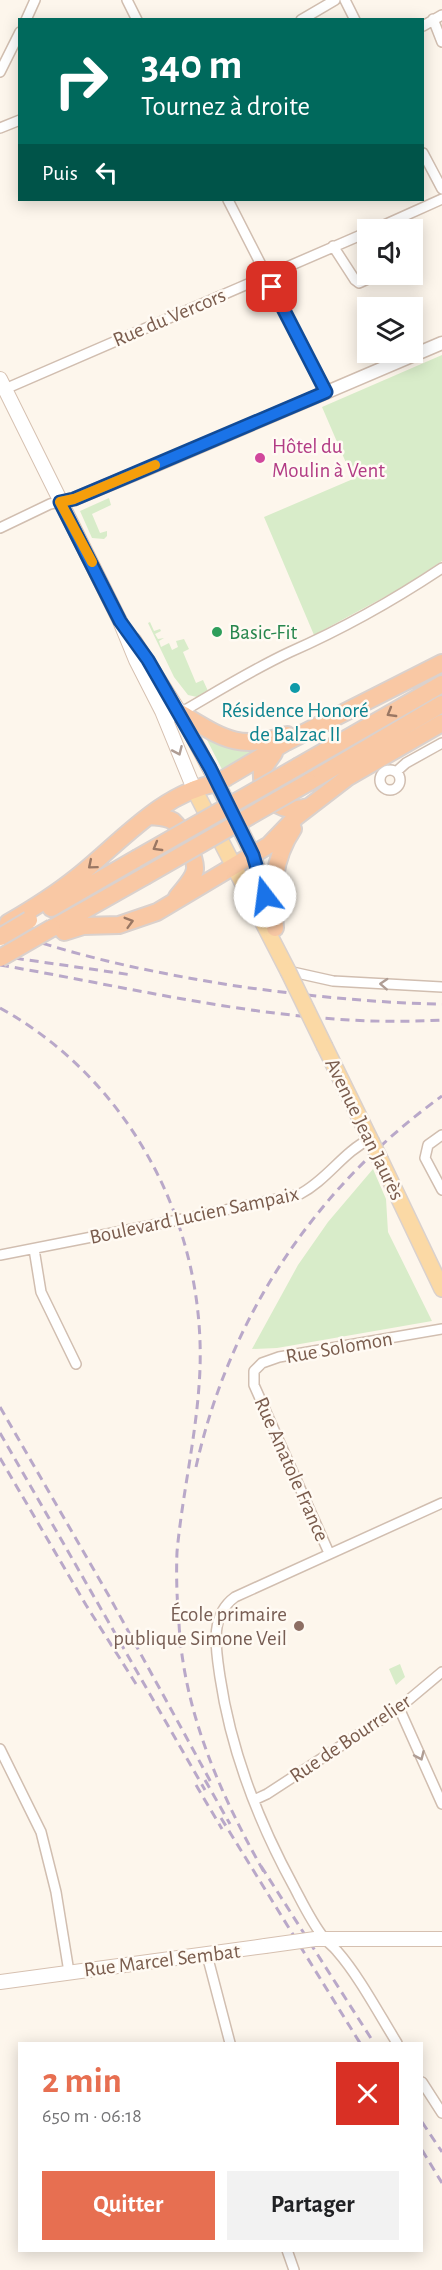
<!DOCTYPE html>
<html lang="fr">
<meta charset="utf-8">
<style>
body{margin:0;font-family:"Alegreya Sans",sans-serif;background:#f2f2f2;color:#202124;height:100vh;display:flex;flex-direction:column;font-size:22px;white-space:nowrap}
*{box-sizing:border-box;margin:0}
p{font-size:20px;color:#757577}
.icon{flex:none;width:33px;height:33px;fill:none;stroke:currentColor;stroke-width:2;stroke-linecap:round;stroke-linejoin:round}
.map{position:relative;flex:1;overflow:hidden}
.side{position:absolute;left:18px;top:2042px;width:405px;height:210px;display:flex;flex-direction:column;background:#fff;border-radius:0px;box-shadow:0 3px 15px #0003}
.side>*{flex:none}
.banner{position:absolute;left:18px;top:18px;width:406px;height:183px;border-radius:0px;box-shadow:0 3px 15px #0003;background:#00695c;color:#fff;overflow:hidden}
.fabs{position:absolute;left:357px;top:219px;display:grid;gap:12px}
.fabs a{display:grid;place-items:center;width:66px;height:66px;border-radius:0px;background:#fff;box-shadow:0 3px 15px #0003;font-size:30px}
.pin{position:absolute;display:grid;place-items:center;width:51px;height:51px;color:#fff;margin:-26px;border-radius:12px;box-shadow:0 3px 9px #0006}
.me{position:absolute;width:66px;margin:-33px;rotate:345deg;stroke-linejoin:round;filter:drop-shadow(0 0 4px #0008)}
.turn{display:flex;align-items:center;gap:21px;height:126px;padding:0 24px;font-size:27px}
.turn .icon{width:78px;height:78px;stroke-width:2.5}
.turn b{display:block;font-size:42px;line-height:51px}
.then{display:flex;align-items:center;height:57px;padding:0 24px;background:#0003;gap:12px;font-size:22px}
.round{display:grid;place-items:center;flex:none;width:63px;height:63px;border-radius:0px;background:#f2f2f2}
.summary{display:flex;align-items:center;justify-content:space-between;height:102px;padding:0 24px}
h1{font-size:36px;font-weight:600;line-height:45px;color:#e76f51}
.cta{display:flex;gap:12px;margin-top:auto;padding:12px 24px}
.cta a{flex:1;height:69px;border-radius:0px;background:#e76f51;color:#fff;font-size:24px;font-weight:600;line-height:69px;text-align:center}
.cta a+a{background:#f2f2f2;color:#202124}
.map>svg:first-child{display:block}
.green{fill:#d8ecc9}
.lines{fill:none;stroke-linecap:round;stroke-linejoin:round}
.minor-casing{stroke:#d1beb0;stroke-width:12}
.tertiary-casing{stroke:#d1beb0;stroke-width:15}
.secondary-casing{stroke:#d6c0b0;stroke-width:16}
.primary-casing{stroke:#dad1cd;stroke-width:18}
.trunk-casing{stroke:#dad1cd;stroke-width:20}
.minor{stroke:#fff;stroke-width:9}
.tertiary{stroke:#fff;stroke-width:12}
.secondary{stroke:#fff;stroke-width:14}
.primary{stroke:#fbd9a5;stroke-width:15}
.trunk{stroke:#f9c8a4;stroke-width:16}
.rail{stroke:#b9a8c9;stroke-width:3;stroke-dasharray:9 6;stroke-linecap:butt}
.minor-bridge-casing{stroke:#d1beb0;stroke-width:12;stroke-linecap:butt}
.secondary-bridge-casing{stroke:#d6c0b0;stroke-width:16;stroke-linecap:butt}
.primary-bridge-casing{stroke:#dad1cd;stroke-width:18;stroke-linecap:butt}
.trunk-bridge-casing{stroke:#dad1cd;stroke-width:20;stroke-linecap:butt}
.minor-bridge{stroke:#fff;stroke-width:9}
.secondary-bridge{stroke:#fff;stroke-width:14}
.primary-bridge{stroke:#fbd9a5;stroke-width:15}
.trunk-bridge{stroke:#f9c8a4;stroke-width:16}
.oneway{stroke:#9a7763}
.oneway2{stroke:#af9d94}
.route-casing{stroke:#114b97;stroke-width:15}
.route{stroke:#1a73e8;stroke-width:10}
.slow{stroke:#f59e0b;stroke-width:10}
.hotel-dot{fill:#d1479c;stroke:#fffaf3;stroke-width:2}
.leisure-dot{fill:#2e9e5b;stroke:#fffaf3;stroke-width:2}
.culture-dot{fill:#0f9aa8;stroke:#fffaf3;stroke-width:2}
.education-dot{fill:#8d6e63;stroke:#fffaf3;stroke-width:2}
.labels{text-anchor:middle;stroke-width:5;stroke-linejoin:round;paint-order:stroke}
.street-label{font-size:21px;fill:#7a5c4d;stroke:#fffaf3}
.hotel-label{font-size:21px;fill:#b23c85;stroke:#fffaf3;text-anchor:start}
.leisure-label{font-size:21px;fill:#27864d;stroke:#fffaf3;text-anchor:start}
.culture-label{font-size:21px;fill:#0d838f;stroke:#fffaf3}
.education-label{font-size:21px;fill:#785e54;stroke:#fffaf3;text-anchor:end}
</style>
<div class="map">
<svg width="442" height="2270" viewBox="0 0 442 2270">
<rect width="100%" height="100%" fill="#fdf6ec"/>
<path class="green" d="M442 355V561L403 587 314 635 264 517 353 479 322 407Z
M109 498 111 505 92 514 100 533 107 531V536L104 539 92 538 80 511Z
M150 622 154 631 160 629 161 631 155 634 158 639 164 638 159 641 161 647 169 643 172 650 178 647 176 641 184 639 189 649 183 652 196 683 203 680 208 691 197 697 188 695 174 677 148 623Z
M204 734 268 746 240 768 231 787Z
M373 1169 386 1199 388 1232 432 1321 277 1348 252 1349 298 1265 328 1222Z
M400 1664 405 1677 396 1685 389 1669Z"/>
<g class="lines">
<defs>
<path id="minor" d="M127 0 137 20
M345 0 355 20
M433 19 442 42
M26 20 35 0
M301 20 335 0
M423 26 442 15
M0 72 20 32
M0 128 20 120
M423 153 442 189
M228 200 326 392
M373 230 442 199
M333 246 355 280 359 283 379 274
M5 389 368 232
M0 528 50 504 60 502
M166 721C207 698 247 672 290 652 342 629 394 600 442 568
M380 780a10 10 0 1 1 20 0a10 10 0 1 1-20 0Z
M396 772 406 763 442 743
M288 971 333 981 442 987
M442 1135 428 1145 425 1158 442 1190
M183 1219 300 1194C327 1180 343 1152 370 1139
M34 1249 41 1292 76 1364
M0 1255 168 1222
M329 1553 254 1385V1371L262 1363 279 1357 442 1329
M399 1708 442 1804
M0 1749 41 1832 56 1892 69 1972
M254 1800 267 1794 399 1708 442 1672
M207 1955 230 2043
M397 2043C379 2014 359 1976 337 1951 333 1946 328 1943 324 1938 312 1923 303 1904 294 1887 258 1821 231 1751 220 1677 216 1649 209 1616 235 1597L442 1503
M422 2082 442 2113
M287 2250 294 2270"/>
<path id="tertiary" d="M60 502 74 499 149 468 442 343"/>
<path id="secondary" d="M0 379 120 621 136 660 162 711 194 789
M134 640 180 713 217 783
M315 1939H442
M0 1982 265 1946"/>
<path id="primary" d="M217 783 253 855 271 916
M194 789 288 971
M325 1047 371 1141
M381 1161 442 1289"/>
<path id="trunk" d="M180 713C223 738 237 751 287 735
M274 753 262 770C260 798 281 815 308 807
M299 766 442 684
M309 782 442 704
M150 816C157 817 167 817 173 821 181 828 196 858 195 869 194 879 183 889 177 897
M51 908 136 859
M8 923C32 909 56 894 77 877 120 843 161 793 217 783L286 742 442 663
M53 928 145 876
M275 928C272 892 272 860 293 829
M64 932 83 926 119 925 157 912 269 845 296 817 348 777 442 723"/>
</defs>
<use href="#minor" class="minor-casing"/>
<use href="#tertiary" class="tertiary-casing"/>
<use href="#secondary" class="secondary-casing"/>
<use href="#primary" class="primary-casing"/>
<use href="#trunk" class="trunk-casing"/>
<use href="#minor" class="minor"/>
<use href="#tertiary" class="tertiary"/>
<use href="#secondary" class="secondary"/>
<use href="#primary" class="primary"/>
<use href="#trunk" class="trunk"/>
<path class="rail" d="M0 929C80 958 159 974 243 987 309 996 375 1003 442 1004
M0 956 132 975
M0 965C146 990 293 1029 442 1020
M0 1008C134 1082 211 1234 199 1386 195 1442 182 1497 177 1552 176 1576 177 1601 179 1624 184 1713 221 1796 264 1872
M0 1407 109 1596 213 1786
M0 1433 205 1790
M0 1458 86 1605 136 1684
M196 1467C230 1315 316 1187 442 1096
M205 1780 230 1824
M196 1785 222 1829
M221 1818 360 2043
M261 1866 374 2043
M422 2122 442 2152
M422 2150 442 2183"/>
<defs>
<path id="minor-bridge" d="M168 1222 183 1219"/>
<path id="secondary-bridge" d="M265 1946 315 1939"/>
<path id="primary-bridge" d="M288 971 325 1047
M371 1141 381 1161"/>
<path id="trunk-bridge" d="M136 859 299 766
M145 876 309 782
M0 937 29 920
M0 958 52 928"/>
</defs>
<use href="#minor-bridge" class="minor-bridge-casing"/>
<use href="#secondary-bridge" class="secondary-bridge-casing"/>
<use href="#primary-bridge" class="primary-bridge-casing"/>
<use href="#trunk-bridge" class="trunk-bridge-casing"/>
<use href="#minor-bridge" class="minor-bridge"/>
<use href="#secondary-bridge" class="secondary-bridge"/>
<use href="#primary-bridge" class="primary-bridge"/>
<use href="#trunk-bridge" class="trunk-bridge"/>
</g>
<defs><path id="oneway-chevron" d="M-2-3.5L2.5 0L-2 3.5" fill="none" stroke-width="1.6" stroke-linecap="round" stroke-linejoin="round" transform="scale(1.5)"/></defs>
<g class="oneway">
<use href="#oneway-chevron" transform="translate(391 713) rotate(150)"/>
<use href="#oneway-chevron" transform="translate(157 847) rotate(150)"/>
<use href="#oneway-chevron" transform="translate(92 865) rotate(140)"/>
<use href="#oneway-chevron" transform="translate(129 922) rotate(-16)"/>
</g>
<g class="oneway2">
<use href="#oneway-chevron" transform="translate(178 751) rotate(66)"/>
<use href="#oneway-chevron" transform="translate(384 984) rotate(-177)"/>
<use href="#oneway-chevron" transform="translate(420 1756) rotate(66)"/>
</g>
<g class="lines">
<defs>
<path id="route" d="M265 896 253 855 210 768 148 660 120 621 60 502 74 499 112 483 326 392 272 287"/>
</defs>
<use href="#route" class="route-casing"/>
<use href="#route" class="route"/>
<path class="slow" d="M92 562 60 502 74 499 155 465"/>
</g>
<circle class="hotel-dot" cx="260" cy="458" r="6"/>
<circle class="leisure-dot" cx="217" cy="632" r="6"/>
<circle class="culture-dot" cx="295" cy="688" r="6"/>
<circle class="education-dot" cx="299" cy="1626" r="6"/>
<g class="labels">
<g class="street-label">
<text transform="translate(169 317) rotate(-23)" y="7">Rue du Vercors</text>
<text transform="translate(365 1129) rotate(64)" y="7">Avenue Jean Jaurès</text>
<text transform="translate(194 1215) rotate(-12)" y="7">Boulevard Lucien Sampaix</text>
<text transform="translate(339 1347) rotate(-10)" y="7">Rue Solomon</text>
<text transform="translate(292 1469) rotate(66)" y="7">Rue Anatole France</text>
<text transform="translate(350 1738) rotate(-34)" y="7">Rue de Bourrelier</text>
<text transform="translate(162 1960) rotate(-7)" y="7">Rue Marcel Sembat</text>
</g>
<g class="hotel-label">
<text x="272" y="453">Hôtel du<tspan x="272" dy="24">Moulin à Vent</tspan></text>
</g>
<g class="leisure-label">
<text x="229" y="639">Basic-Fit</text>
</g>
<g class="culture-label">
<text x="295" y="717">Résidence Honoré<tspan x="295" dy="24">de Balzac II</tspan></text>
</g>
<g class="education-label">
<text x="287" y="1621">École primaire<tspan x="287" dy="24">publique Simone Veil</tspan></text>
</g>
</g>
</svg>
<div class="fabs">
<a><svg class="icon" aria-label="sound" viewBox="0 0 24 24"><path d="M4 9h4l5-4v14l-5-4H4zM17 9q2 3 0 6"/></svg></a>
<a><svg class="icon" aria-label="layers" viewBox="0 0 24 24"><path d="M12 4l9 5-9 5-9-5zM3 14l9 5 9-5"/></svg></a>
</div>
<div class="pin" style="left:272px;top:287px;background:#d93025"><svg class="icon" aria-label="arrive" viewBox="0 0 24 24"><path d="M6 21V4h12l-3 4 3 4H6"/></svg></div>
<svg class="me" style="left:265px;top:896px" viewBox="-20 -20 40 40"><circle r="19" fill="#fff"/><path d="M0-13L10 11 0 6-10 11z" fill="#1a73e8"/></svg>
<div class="banner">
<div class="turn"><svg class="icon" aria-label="right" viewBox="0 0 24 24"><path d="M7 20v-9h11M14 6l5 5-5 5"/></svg><div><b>340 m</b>Tournez à droite</div></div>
<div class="then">Puis<svg class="icon" aria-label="left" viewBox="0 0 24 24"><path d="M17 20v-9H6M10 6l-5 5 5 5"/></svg></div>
</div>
<section class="side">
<div class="summary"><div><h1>2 min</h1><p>650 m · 06:18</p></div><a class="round" style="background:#d93025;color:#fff"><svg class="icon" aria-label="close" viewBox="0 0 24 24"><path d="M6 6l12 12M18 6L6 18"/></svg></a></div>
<div class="cta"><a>Quitter</a><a>Partager</a></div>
</section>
</div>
